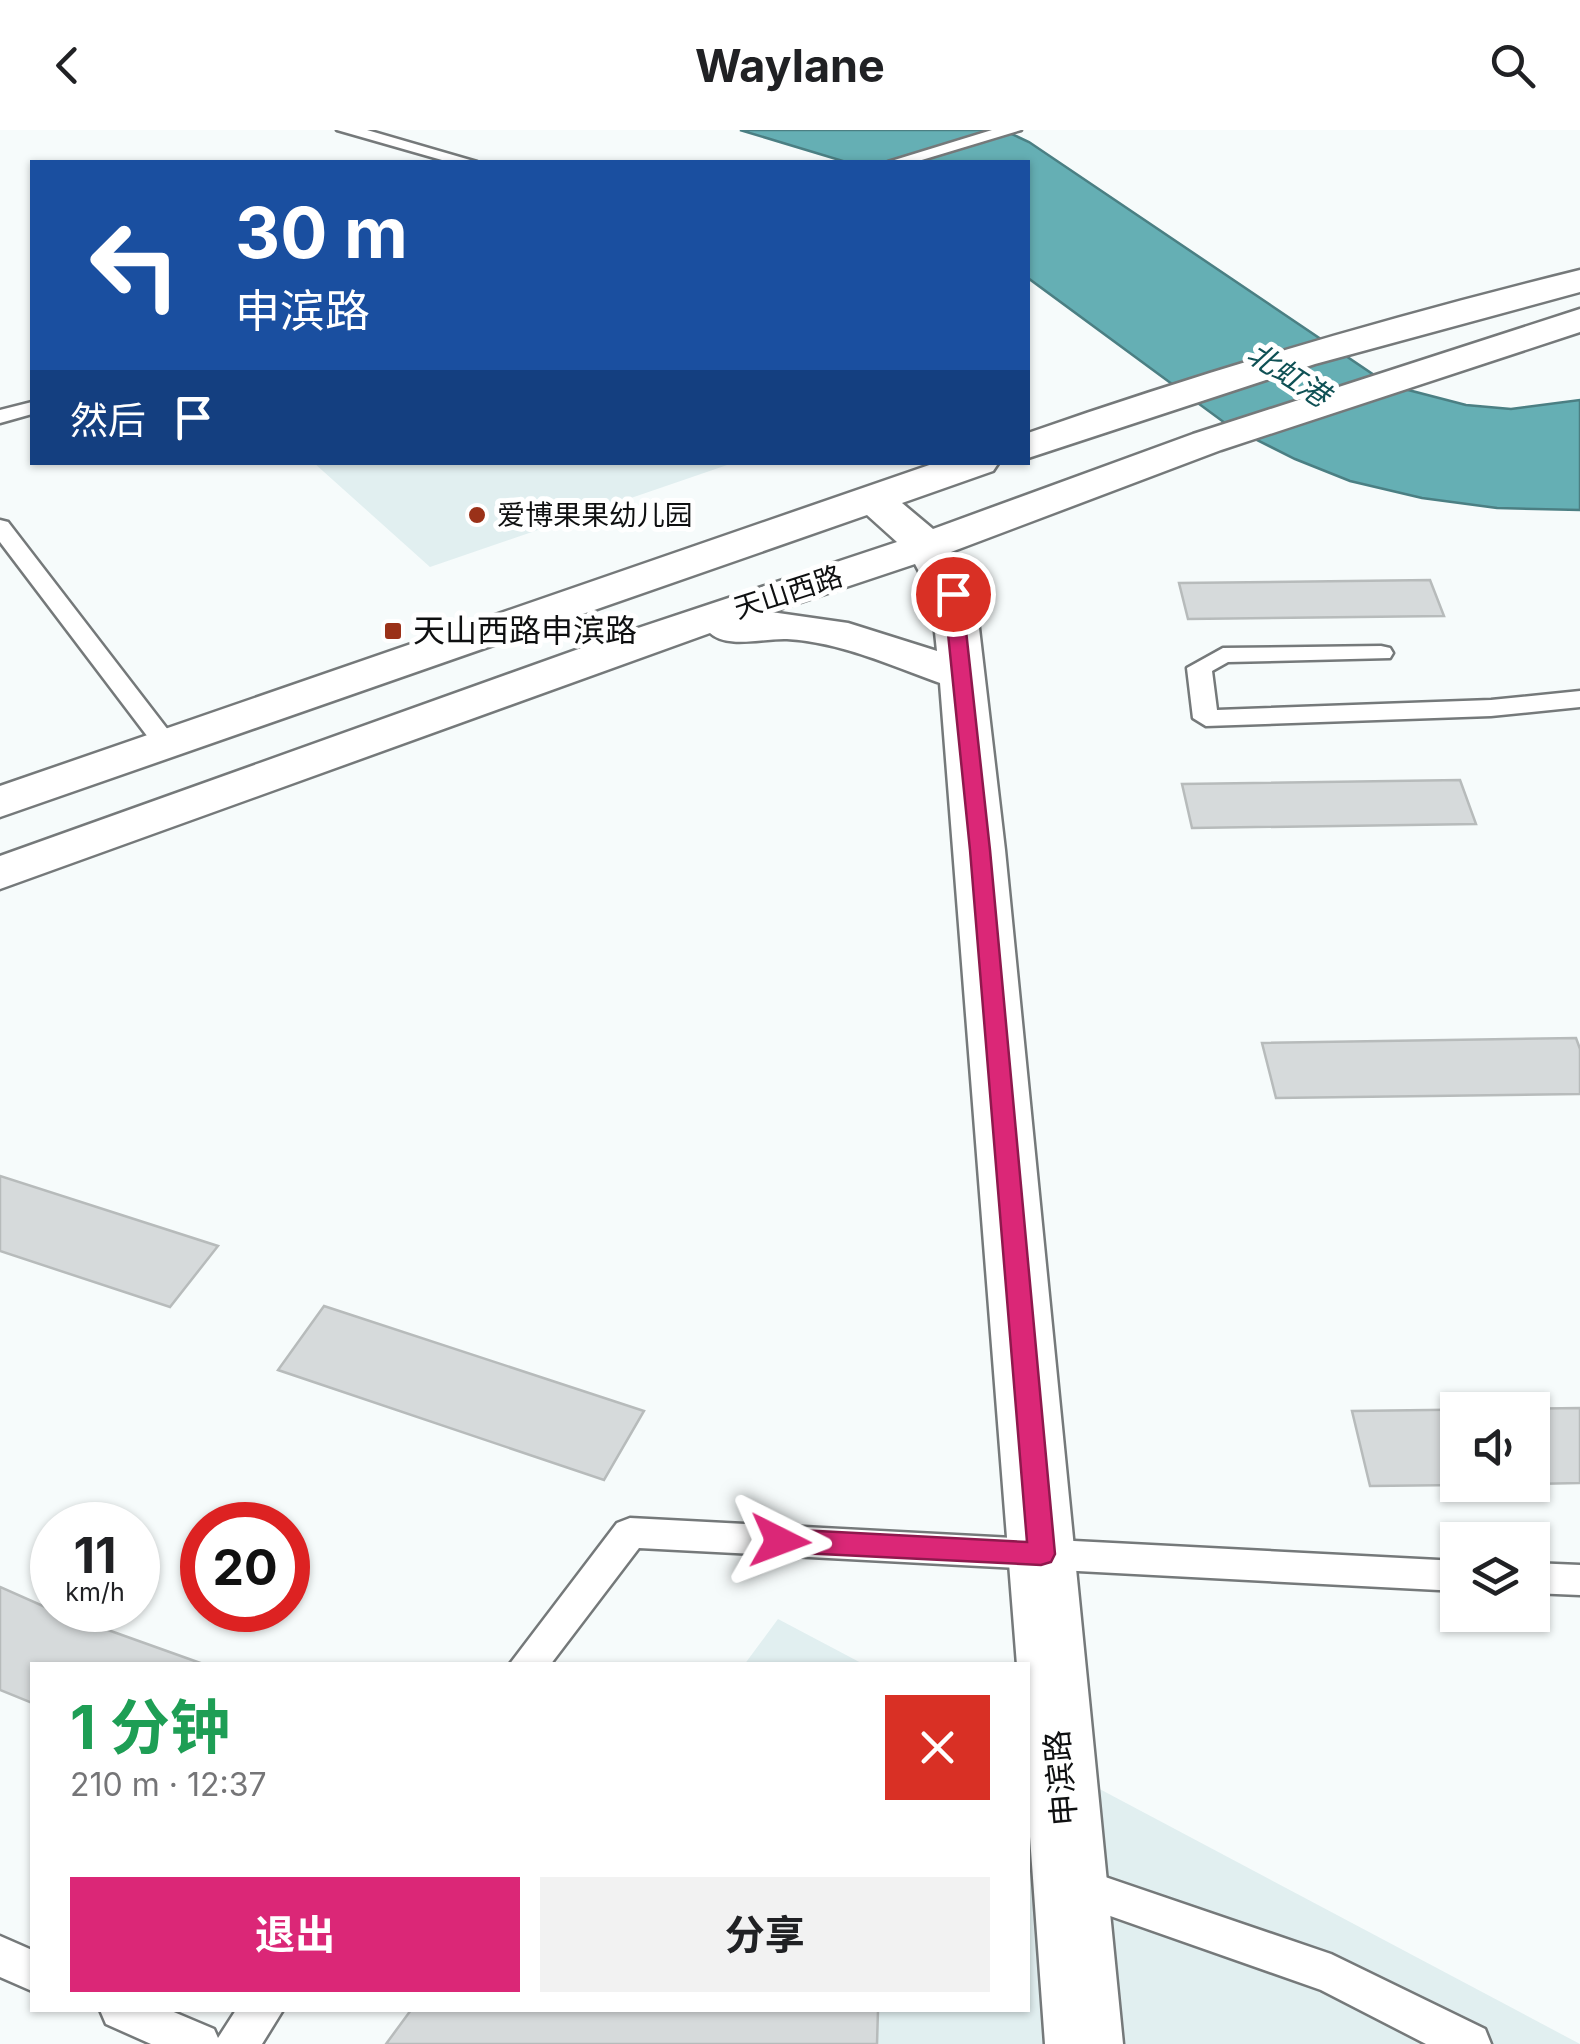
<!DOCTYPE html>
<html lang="zh">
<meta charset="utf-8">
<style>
body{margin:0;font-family:Inter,"Noto Sans SC",sans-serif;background:#f2f2f2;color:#202124;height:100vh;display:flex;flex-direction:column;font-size:38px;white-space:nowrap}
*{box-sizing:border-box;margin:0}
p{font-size:32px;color:#757577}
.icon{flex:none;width:55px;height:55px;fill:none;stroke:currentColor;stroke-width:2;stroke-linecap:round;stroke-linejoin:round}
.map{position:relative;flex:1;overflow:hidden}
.details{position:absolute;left:30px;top:1532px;width:1000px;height:350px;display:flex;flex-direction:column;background:#fff;border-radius:0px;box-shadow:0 2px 8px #0004}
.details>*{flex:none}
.guide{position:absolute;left:30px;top:30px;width:1000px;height:305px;border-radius:0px;box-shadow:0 2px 8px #0004;background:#1a4fa0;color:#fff;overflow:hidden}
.controls{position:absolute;left:1440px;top:1262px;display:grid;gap:20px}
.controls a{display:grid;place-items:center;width:110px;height:110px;border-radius:0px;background:#fff;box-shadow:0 2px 8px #0004;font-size:50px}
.speed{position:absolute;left:30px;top:1372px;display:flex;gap:20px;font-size:50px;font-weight:700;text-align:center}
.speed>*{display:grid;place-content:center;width:130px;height:130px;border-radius:50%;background:#fff;box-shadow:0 2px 8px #0004;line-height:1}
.speed small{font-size:25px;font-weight:400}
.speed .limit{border:15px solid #d22;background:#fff;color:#111}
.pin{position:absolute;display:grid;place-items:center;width:85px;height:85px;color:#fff;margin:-42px;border:5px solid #fff;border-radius:50%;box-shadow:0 2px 10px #0007}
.me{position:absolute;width:110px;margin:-55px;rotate:93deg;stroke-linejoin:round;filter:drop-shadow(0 0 8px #0008)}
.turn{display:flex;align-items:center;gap:35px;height:210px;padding:0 40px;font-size:45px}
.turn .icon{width:130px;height:130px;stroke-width:2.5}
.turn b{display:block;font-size:70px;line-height:85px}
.then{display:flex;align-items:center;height:95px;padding:0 40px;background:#0003;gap:20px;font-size:38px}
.round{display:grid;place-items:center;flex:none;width:105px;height:105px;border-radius:0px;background:#f2f2f2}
.overview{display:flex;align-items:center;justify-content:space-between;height:170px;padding:0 40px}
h1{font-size:60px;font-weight:700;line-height:75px;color:#1e9e55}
.action{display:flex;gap:20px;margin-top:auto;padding:20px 40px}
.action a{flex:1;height:115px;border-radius:0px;background:#db2777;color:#fff;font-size:40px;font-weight:700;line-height:115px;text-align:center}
.action a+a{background:#f2f2f2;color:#202124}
header{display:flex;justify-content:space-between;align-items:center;height:130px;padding:0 40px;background:#fff;font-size:45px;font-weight:700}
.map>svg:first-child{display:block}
.built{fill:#e1eff0}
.water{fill:#65afb4;stroke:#4b7f83;stroke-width:2.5}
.building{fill:#d6dadb;stroke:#b7bbbb;stroke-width:2.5}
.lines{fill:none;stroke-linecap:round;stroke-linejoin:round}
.service-casing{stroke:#75797a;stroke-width:5}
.secondary-casing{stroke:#75797a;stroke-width:5}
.service{fill:#fff;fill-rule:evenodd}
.secondary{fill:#fff;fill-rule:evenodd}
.route{fill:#db2777;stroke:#8e194d;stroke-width:2.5}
.poi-dot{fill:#9a3118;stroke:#fff;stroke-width:4}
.labels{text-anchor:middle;stroke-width:10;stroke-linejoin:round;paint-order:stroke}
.far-poi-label{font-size:28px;fill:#0f1011;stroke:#fff;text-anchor:start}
.far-street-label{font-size:28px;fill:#0f1011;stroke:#fff}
.far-water-label{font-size:30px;font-style:italic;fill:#0f5155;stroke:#fff}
.poi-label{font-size:32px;fill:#0f1011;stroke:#fff;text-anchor:start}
.street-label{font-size:32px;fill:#0f1011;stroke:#fff}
</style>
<header><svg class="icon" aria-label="back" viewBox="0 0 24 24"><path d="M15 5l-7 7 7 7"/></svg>Waylane<svg class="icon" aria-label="search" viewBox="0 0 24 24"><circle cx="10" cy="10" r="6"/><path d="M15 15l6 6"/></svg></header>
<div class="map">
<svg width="1580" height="1914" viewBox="0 0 1580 1914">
<rect width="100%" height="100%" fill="#f6fbfb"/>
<path class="built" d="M314 333H733L430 437Z
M778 1489 865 1535H744Z
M1028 1621 1580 1914H465L490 1880H1028Z"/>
<path class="water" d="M740 0H1003L1029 12 1389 255 1466 275 1511 279 1580 270V380L1497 378 1422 368 1350 351 1295 329 1229 296 1028 148V32H846Z"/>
<path class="building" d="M1430 450 1444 486 1188 489 1179 453Z
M1460 650 1476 694 1192 698 1182 654Z
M1576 908 1580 919V964L1276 968 1262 913Z
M0 1046 218 1116 170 1177 0 1121Z
M324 1176 644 1281 604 1350 278 1240Z
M1580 1278V1353L1532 1354V1280H1458L1459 1355 1370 1356 1352 1281Z
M0 1457 52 1480 206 1535H32V1573L0 1560Z
M411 1880H878L877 1914H386Z"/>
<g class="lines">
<defs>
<path id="service" d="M337 0H367L477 32H449Z
M992 0H1021L915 32H888Z
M32 272V284L0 293V280Z
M0 390 8 392 175 609 179 614 175 619H157L0 412Z
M1381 516 1390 518 1393 523 1390 528 1228 532 1212 541 1217 580 1491 570 1580 561V577L1491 586 1206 596 1193 588 1187 538 1223 518Z
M630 1388 1458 1431V1461L639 1418 550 1535H509L617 1393Z
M1532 1433 1580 1435V1465L1532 1463Z
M1073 1736 1331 1824 1485 1899 1491 1914H1426L1321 1860 1059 1768 1053 1755 1059 1742Z
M0 1806 32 1820V1861L0 1847Z
M100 1880H169L214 1899 218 1908 236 1880H283L262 1914H151L106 1894Z"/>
<path id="secondary" d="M1580 140V162L1315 234 1028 328V303C1209 240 1393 186 1580 140Z
M1580 179V202L1221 320 951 422 975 464 1005 720 1123 1914H1045L1028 1679V1535H1017L940 553C890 535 840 512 787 509 764 508 727 519 710 503L0 759V726L626 502 897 412 867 385 0 687V656L938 332H999L993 341 902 373 933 399 1193 304ZM915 434 931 464 937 521 848 493 771 482Z"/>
</defs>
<use href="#service" class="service-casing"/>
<use href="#secondary" class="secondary-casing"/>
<use href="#service" class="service"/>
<use href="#secondary" class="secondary"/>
</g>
<path class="route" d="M953 459 962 464 990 720 1055 1424 1051 1432 1041 1435 780 1422 770 1419 766 1411 770 1403 780 1399 1027 1412 970 720 944 464Z"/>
<g class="poi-dot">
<circle cx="477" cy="385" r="10"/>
<rect x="383" y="491" width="20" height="20" rx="5"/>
</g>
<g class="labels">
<g class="far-poi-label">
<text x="497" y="395">爱博果果幼儿园</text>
</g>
<g class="far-street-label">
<text transform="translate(788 462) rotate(-18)" y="10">天山西路</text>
</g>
<g class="far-water-label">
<text transform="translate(1288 245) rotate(33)" y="10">北虹港</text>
</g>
<g class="poi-label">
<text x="413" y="512">天山西路申滨路</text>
</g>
<g class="street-label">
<text transform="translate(1061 1648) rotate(-95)" y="11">申滨路</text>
</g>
</g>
</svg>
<div class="controls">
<a><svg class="icon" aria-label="sound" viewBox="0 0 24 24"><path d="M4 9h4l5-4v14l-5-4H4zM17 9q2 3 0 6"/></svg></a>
<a><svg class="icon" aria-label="layers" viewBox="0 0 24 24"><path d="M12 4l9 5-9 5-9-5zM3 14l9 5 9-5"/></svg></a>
</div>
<div class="speed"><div>11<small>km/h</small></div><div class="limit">20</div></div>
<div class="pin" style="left:953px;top:464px;background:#d93025"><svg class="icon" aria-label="arrive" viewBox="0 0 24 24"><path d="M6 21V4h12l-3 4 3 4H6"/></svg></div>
<svg class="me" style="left:780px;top:1411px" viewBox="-20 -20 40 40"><path d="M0-17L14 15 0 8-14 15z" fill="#db2777" stroke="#fff" stroke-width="4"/></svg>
<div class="guide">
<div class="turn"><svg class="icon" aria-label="left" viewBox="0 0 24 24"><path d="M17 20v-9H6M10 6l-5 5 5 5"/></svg><div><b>30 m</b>申滨路</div></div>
<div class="then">然后<svg class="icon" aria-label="arrive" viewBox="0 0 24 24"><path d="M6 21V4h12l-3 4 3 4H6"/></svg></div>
</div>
<section class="details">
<div class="overview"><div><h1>1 分钟</h1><p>210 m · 12:37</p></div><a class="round" style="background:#d93025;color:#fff"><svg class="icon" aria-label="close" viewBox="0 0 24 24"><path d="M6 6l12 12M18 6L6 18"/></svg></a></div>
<div class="action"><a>退出</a><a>分享</a></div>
</section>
</div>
